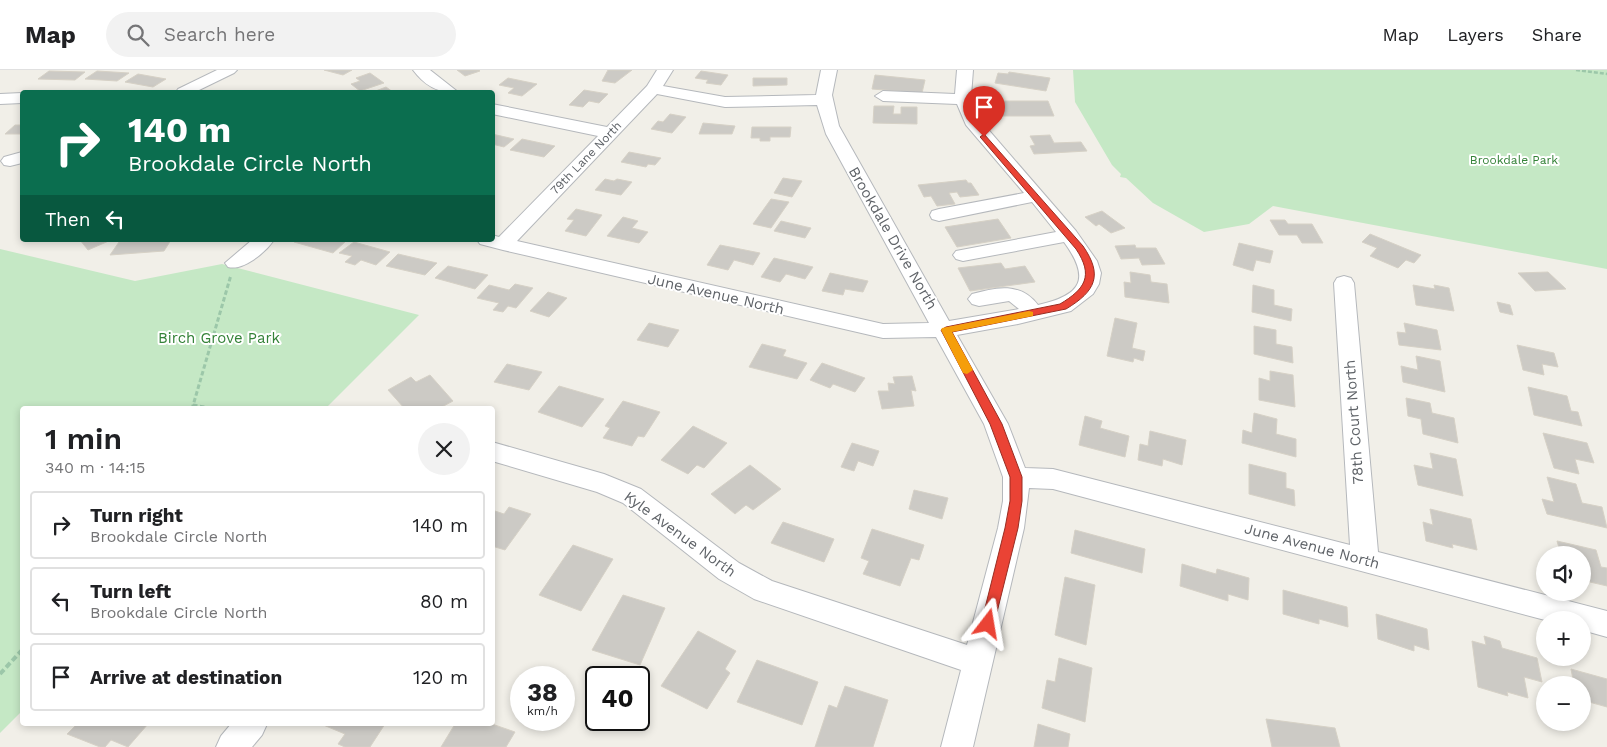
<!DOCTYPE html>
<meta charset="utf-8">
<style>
body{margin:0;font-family:"Work Sans",sans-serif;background:#f2f2f2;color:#202124;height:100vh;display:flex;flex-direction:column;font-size:19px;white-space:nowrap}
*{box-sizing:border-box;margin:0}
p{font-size:16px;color:#757577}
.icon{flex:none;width:28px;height:28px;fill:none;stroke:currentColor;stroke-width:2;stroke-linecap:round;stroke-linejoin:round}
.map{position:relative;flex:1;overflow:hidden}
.panel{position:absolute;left:20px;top:336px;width:475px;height:320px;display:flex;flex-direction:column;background:#fff;border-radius:5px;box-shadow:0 2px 8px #0003}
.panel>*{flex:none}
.top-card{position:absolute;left:20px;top:20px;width:475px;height:152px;border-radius:5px;box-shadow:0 2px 8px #0003;background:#0b6e4f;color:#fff;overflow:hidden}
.buttons{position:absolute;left:1536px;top:476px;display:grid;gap:10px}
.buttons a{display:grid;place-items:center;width:55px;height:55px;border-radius:50%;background:#fff;box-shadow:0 2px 8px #0003;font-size:25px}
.speed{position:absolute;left:510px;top:596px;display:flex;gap:10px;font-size:25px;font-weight:700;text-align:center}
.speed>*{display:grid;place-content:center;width:65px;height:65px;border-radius:50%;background:#fff;box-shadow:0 2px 8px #0003;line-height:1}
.speed small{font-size:12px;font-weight:400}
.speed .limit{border:2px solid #111;border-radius:8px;background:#fff;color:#111}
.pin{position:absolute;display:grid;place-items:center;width:42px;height:42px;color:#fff;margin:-51px -21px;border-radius:50% 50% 50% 0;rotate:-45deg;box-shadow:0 0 5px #0007}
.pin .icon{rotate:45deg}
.me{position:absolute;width:55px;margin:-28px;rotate:14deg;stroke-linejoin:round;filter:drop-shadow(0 0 4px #0008)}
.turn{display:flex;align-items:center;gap:18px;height:105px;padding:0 25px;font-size:22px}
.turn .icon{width:65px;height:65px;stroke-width:2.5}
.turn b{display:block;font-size:35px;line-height:42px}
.then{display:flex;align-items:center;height:48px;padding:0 25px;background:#0003;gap:10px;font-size:19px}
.round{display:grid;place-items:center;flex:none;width:52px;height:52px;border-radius:26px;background:#f2f2f2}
.headline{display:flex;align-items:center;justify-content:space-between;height:85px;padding:0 25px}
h1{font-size:30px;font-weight:600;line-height:38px}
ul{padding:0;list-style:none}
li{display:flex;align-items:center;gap:15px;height:68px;margin:0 10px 8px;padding:0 15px;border:2px solid #e0e0e0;border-radius:5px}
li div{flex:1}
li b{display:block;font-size:19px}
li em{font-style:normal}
header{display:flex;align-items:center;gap:30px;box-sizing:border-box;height:70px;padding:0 25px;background:#fff;border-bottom:1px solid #e0e0e0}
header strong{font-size:24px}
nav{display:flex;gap:28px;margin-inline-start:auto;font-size:18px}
.search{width:350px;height:45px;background:#f2f2f2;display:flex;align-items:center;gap:12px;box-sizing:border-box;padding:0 18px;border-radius:28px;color:#757577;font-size:19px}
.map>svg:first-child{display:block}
.green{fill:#c5e8c5}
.building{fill:#cccac5;stroke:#d6d1c6}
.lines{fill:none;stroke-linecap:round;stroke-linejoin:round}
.minor-casing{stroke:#b5b8bc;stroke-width:2}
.path-far2{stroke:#9cc7a9;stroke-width:2.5;stroke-dasharray:4 2;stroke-linecap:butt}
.path-far1{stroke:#9cc7a9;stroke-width:3;stroke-dasharray:4.5 2.5;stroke-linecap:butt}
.path{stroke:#9cc7a9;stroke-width:4;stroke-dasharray:6 3;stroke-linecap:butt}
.minor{fill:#fff;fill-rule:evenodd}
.route{fill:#ea4335;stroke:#982c22}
.slow{fill:#f59e0b}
.labels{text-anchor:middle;stroke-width:4;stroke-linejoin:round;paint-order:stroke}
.far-street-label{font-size:12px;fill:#5f6368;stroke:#fff}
.far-park-label{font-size:12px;fill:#348238;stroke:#fff}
.street-label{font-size:15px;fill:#5f6368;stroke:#fff}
.park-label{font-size:15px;fill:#348238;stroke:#fff}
</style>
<header>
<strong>Map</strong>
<div class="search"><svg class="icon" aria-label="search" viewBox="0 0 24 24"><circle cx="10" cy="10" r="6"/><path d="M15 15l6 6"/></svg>Search here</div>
<nav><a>Map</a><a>Layers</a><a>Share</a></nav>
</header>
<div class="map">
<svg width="1607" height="677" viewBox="0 0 1607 677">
<rect width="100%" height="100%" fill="#f1efe8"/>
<path class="green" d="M1073 0H1607V199L1273 136 1249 154 1204 162 1153 133 1126 108 1120 107 1121 104 1112 95 1075 32Z
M0 179 135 211 222 194 419 245 325 339H22V641L0 663Z"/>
<path class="building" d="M324 0H352L343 5Z
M457 0H479L480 1 465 6Z
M608 0H632L615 13 602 11Z
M49 1 85 2 75 10 38 9Z
M97 1 129 3 117 11 85 9Z
M701 1 728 5 721 15 706 13 708 10 695 8Z
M1009 2 1050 8 1046 21 995 13 998 3 1008 4Z
M370 3 384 13 360 21 351 14 360 11 356 8Z
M138 4 166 9 153 17 125 12Z
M875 5 925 10 922 23 872 19Z
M508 8 537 14 522 26 508 23 514 18 499 15Z
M753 8H787V15L753 16Z
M386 17 393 22H373Z
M584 20 608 24 599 33 589 31 583 37 569 35Z
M996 31H1048L1054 46H1001Z
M874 36H894L893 44H901V37H917V54L873 53Z
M670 44 686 47 672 63 651 59 658 51 663 52Z
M703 53 735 56 732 64H699Z
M15 55H22V64H5Z
M752 57H791L790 67H770V71H760V68H751Z
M492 64 514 69 504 77 492 74Z
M1050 65 1054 73 1081 72 1087 81 1034 84 1030 76 1035 75 1030 66Z
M522 69 555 76 544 87 510 80Z
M629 82 661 88 655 95 648 94 646 97 621 92Z
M783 108 802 111 792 127 774 123Z
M605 109 614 111 617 109 632 112 621 125 595 120Z
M966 110 968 113H971L979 125 960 127 957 122 949 123 955 134 937 136 931 126 924 127 918 115Z
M771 129 789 132 771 158 753 154Z
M576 139 602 145 586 166 565 161 574 150 567 149Z
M1102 141 1125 158 1111 163 1099 154 1096 156 1085 147Z
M623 147 638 151 632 158 648 162 639 173 607 166Z
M998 149 1011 168 957 177 945 157Z
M1270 150H1285L1288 154H1312L1323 173H1302L1297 165H1279Z
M781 151 811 158 805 168 774 161Z
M1370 164 1421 185 1414 193 1406 190 1398 198 1370 186 1377 178 1362 172Z
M80 170H111L88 180Z
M171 170 164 181 110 185 119 172Z
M296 170H341L346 171 333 183 294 172Z
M354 172 390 182 376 195 361 190 355 195 345 192 352 186 339 183Z
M1239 173 1273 181 1270 193 1256 190 1253 201 1233 195Z
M720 175 760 183 753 195 734 190 728 200 707 195Z
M1135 175 1136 178H1156L1165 194 1142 195 1139 188 1121 189 1115 176Z
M398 184 437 193 425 205 386 196Z
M774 188 813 197 805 209 786 204 780 212 761 207Z
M1001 193 1005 199 1025 196 1035 212 970 221 958 198Z
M448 196 488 205 475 219 435 208Z
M1130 202 1150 205 1151 212 1167 214 1169 233 1125 227 1124 212 1131 213Z
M1548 202 1566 219 1535 221 1518 203Z
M830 203 868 211 863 222 845 219 843 225 822 221Z
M515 214 533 218 516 238 508 236 503 242 493 240 499 233 477 228 489 215 509 220Z
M1253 215 1274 220V235L1292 239 1291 251 1252 242Z
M1413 215 1435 219 1434 215 1449 218 1454 241 1416 235Z
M548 222 567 228 549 247 530 241Z
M1497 232 1510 235 1513 245 1500 242Z
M1115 248 1137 253 1132 278 1145 281 1143 291 1134 288 1133 292 1107 286Z
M649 253 679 260 668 277 637 270Z
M1404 253 1437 260 1441 280 1399 275 1397 262 1406 263Z
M1254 256 1276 260V274L1292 277 1293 293 1254 284Z
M762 274 786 280 783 286 807 293 797 309 749 297Z
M1517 275 1554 283 1558 297 1542 294 1544 305 1523 300Z
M1416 286 1440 291 1445 322 1403 312 1401 296 1418 300Z
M822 293 865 308 855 322 833 314 830 318 810 310Z
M507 294 542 302 529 320 494 312Z
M1270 301 1293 305 1295 337 1259 330V308L1270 311Z
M430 305 453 331 438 339H405L388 320 411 307 416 312Z
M912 306 916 321 911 320 914 336 882 339 878 321H889L888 313 895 314 893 307Z
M559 316 604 329 582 357 538 342Z
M1528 317 1567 326 1571 341 1578 342 1582 356 1534 345Z
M1406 328 1430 333 1432 343 1454 348 1458 373 1423 364 1421 349 1408 346Z
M623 331 660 342 644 367 638 366 632 376 603 368 610 358 605 356Z
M1254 343 1277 349 1276 364 1296 369V387L1242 373 1243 360 1252 363Z
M1085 346 1102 351 1100 358 1129 366 1125 387 1079 375Z
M693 356 727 373 704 398 697 395 688 404 661 390Z
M1150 361 1186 370 1182 395 1163 389 1162 396 1138 390 1140 374 1148 376Z
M1543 363 1587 373 1594 393 1575 389 1579 404 1554 398Z
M852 373 879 381 873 396 858 391 854 401 841 397Z
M1430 383 1456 389 1463 426 1418 415 1414 395 1433 399Z
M1249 394 1286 403V418L1294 420 1295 436 1249 424Z
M750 395 781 419 753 440 746 435 735 444 711 424Z
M1547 407 1576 414 1582 433 1602 437 1607 458 1547 444 1542 429 1554 432Z
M914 420 948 428 942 449 909 439Z
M509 437 531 444 505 480 492 476V440L504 444Z
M1430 439 1471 449 1477 480 1452 474 1453 478 1426 471 1423 452 1433 455Z
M783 452 834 469 824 492 771 473Z
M872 459 924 475 919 490 911 488 900 516 863 504 869 491 861 488Z
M1075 460 1145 479 1142 503 1071 483Z
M1557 471 1596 480 1601 497 1607 498V516L1590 512 1589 508 1582 507V485H1561Z
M573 475 613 489 581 541 539 525Z
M1182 494 1216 504 1217 499 1249 508 1248 530 1228 524V531L1180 516Z
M1065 507 1095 515 1086 575 1055 565Z
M1283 520 1347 537 1348 557 1319 549V554L1283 544Z
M623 525 665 538 640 595 592 580Z
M1376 544 1427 559 1429 580 1414 575V581L1378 569Z
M698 561 736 581 725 599 730 603 707 639 661 616Z
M1484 566 1500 571 1502 578 1537 588 1542 612 1524 607 1528 628 1507 622 1508 626 1478 617 1472 571 1486 575Z
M1059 588 1092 598 1085 652 1042 638 1047 610 1055 612Z
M757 590 818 612 802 655 737 632Z
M1571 599 1607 609V637L1582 630V615H1574Z
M845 616 888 630 873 677H815L829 635 837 638Z
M1266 649 1335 658 1340 677H1272Z
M77 654H148L128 677 111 670 105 677H100L67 664Z
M321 654H385L370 677H345L338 674 345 664Z
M455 654H492L515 662 506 677H441Z
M1038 654 1070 664 1068 677H1034Z"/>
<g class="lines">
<defs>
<path id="minor" d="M217 0H237L234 3 195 22H176L178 19Z
M413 0H430L458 22C439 24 425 16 413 0Z
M657 0H673L663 16 725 27 816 25 821 0H837L832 25 839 56 949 251 1019 239 1009 231 979 236 972 234 968 229 972 224C997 217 1020 212 1038 235 1082 225 1091 209 1064 172L963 191 956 189 953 185 956 181 1056 162 1032 132 939 151 932 149 930 145 932 141 939 139 1024 123 966 55 957 34 883 31 875 26 883 21 955 24 957 0H973L971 26 980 50 1076 161 1097 191 1101 203 1099 214 1093 224 1071 241 1018 254 957 265 1008 354 1025 398 1053 399 1350 475 1334 213 1337 208 1344 206 1351 208 1354 213 1378 482 1607 541V567L1582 560V550H1545L1053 419 1029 418 1024 458 973 677H941L961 600 754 529 719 509 623 433 597 422 492 391V372L604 404 641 419 739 493 772 511 967 575 998 458 1003 431V407L984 354 936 267 883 268 503 180 480 174 477 170H492V165L499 167 598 66 492 44V34L607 57 647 16ZM657 24 725 37 817 35 826 64 929 253 883 254 517 171Z
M22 23V33L0 34V24Z
M22 82V93L10 96 4 95 1 91 4 87Z
M252 170H274C265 183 243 201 228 197L225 193Z
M231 654H267L262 665 252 677H216L221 666Z"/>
</defs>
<use href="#minor" class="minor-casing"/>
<path class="path-far2" d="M1576 0 1607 4"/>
<path class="path-far1" d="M193 335 215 339
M192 339 231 205"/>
<path class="path" d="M0 604 22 580"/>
<use href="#minor" class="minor"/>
</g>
<path class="route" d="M984 64 1083 176C1103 205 1096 221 1066 239L952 262 1002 354 1022 407V431L1018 458 994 554 992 558 988 560 983 558 981 554 1005 458 1010 431V407L990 354 941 260 946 257 1060 234C1085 219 1094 206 1076 179L981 68 980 67Z"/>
<path class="slow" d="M1029 241 1033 242V246L952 262 973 300 967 304 963 303 941 260 942 258Z"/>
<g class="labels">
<g class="far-street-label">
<text transform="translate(586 88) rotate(-46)" y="4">79th Lane North</text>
</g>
<g class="far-park-label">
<text x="1514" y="94">Brookdale Park</text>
</g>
<g class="street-label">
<text transform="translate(893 168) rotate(60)" y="5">Brookdale Drive North</text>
<text transform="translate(716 224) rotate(13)" y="5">June Avenue North</text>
<text transform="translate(1354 352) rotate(-94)" y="5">78th Court North</text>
<text transform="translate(680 464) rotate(36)" y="5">Kyle Avenue North</text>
<text transform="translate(1312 476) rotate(15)" y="5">June Avenue North</text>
</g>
<g class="park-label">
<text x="219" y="273">Birch Grove Park</text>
</g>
</g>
</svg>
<div class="buttons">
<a><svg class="icon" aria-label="sound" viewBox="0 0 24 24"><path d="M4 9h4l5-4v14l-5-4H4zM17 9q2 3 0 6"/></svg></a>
<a>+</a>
<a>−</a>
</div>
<div class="speed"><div>38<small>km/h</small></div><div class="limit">40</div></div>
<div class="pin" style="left:984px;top:67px;background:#d93025"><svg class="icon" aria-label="arrive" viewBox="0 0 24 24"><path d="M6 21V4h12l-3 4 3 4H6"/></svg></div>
<svg class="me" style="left:988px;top:554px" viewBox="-20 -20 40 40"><path d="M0-17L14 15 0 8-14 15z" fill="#ea4335" stroke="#fff" stroke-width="4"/></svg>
<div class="top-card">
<div class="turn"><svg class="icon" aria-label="right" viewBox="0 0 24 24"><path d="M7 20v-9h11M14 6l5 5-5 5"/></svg><div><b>140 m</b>Brookdale Circle North</div></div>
<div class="then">Then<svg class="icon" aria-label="left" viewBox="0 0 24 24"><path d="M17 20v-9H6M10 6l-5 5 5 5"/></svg></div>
</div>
<section class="panel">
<div class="headline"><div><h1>1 min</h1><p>340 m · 14:15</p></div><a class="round"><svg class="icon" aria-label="close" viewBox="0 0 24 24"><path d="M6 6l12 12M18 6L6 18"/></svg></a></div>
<ul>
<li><svg class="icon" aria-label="right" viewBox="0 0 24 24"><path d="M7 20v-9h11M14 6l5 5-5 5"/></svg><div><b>Turn right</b><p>Brookdale Circle North</p></div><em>140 m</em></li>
<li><svg class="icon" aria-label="left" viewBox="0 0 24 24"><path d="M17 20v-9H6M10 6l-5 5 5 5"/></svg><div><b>Turn left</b><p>Brookdale Circle North</p></div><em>80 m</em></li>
<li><svg class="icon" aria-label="arrive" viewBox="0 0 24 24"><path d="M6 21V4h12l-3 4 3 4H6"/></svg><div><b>Arrive at destination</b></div><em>120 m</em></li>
</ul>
</section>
</div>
